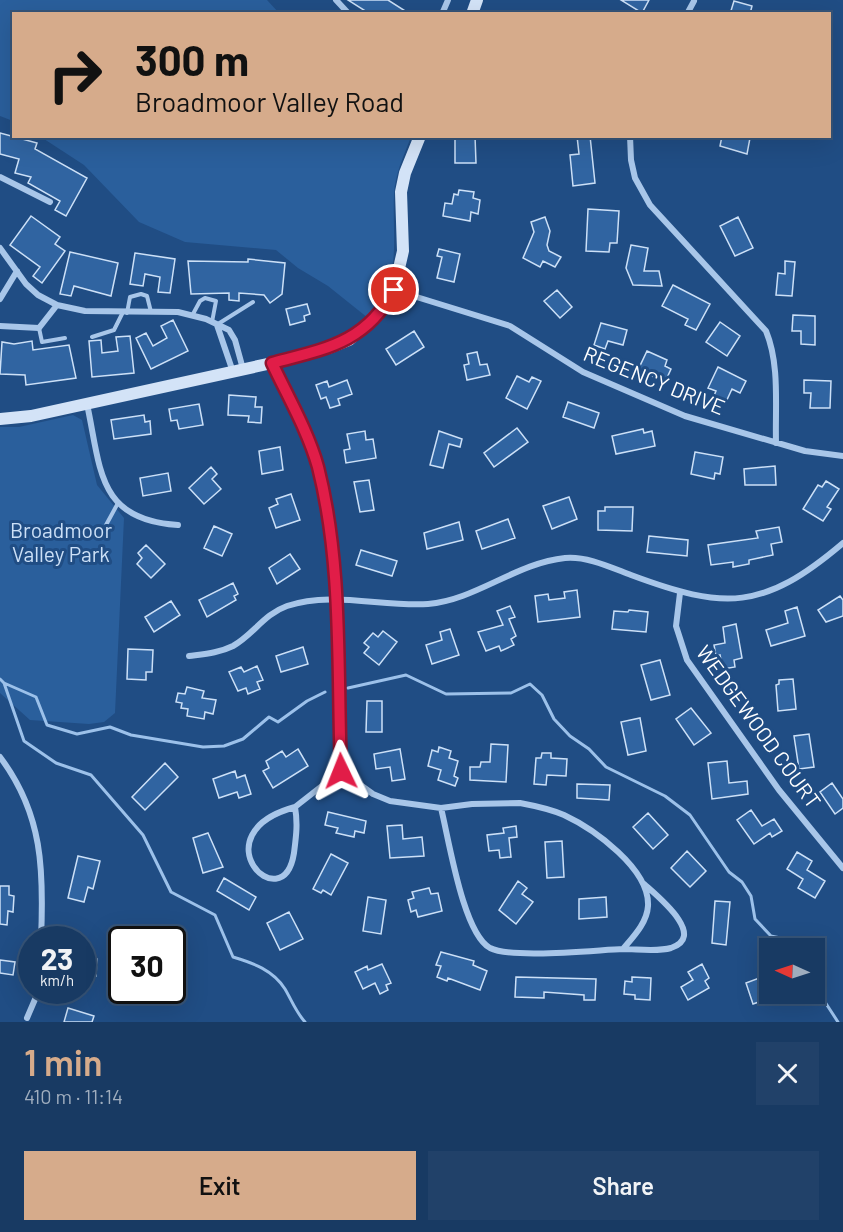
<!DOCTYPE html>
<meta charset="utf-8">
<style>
body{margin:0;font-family:Barlow,sans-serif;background:#214169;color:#f1f3f6;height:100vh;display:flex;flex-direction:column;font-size:22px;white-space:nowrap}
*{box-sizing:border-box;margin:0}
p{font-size:20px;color:#9fadbe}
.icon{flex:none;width:33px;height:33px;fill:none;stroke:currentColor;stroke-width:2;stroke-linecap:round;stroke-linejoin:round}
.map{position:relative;height:1022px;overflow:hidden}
.side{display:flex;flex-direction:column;background:#183a63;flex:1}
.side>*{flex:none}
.hud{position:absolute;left:12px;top:12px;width:819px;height:126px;border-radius:0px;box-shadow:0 6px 24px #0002,0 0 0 2px #365478;background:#d6ab8b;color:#111;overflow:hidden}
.needle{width:39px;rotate:273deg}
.fabs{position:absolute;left:759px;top:938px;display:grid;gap:12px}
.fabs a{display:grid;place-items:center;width:66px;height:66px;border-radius:0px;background:#183a63;box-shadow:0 6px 24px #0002,0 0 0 2px #365478;font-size:30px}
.speed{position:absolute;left:18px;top:926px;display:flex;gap:12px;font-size:30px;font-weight:700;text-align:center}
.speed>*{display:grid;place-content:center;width:78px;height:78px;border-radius:50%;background:#183a63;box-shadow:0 6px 24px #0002,0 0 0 2px #365478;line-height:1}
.speed small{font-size:15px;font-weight:400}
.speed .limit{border:3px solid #111;border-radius:9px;background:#fff;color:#111}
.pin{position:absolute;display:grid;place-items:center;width:51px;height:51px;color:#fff;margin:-26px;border:3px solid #fff;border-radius:50%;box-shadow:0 2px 6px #0007}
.me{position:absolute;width:66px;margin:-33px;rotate:358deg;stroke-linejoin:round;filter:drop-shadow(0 0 4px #0008)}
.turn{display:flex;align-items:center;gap:21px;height:126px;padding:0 24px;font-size:27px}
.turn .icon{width:78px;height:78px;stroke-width:2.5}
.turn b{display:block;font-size:42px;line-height:51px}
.round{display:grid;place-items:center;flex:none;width:63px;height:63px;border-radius:0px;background:#214169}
.headline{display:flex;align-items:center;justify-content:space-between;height:102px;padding:0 24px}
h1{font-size:36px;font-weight:600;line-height:45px;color:#d6ab8b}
.cta{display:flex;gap:12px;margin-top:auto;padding:12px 24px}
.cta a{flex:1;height:69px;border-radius:0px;background:#d6ab8b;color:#111;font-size:24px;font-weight:600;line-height:69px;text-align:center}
.cta a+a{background:#214169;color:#f1f3f6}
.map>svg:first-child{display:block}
.green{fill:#2a5f9c}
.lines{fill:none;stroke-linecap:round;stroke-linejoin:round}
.stream{stroke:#9cc1ea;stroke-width:3}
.building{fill:#3064a1;stroke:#cce0f7;stroke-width:1.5}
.lane{stroke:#a8c6e9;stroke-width:4}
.street{stroke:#a8c6e9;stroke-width:6}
.secondary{stroke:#d3e3f7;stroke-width:12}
.route-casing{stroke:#92132f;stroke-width:15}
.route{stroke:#e11d48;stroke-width:10}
.labels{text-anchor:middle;stroke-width:6;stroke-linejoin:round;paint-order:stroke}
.street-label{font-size:21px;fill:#fff;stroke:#204d84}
.park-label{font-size:21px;fill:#cce0f7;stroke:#204d84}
</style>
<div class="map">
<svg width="843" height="1022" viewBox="0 0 843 1022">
<rect width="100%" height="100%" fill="#204d84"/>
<path class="green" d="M0 0H267L279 13 14 14 13 121 0 116Z
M41 137H411C404 155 395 174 394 194 392 249 403 269 368 318L328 286 298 268 276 250 185 242 139 222 84 165Z
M73 415 82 420 97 485 124 518 115 713 104 722 89 724 30 720 0 693V427H19Z"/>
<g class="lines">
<path class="stream" d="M0 679 4 683 24 741 56 763 91 775 143 835 171 892 215 915 233 957C253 963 273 970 285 989 292 1001 296 1012 305 1022
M4 683 36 697 47 725 77 734 110 727 131 735 203 747 224 746 243 739 269 717 278 722 307 701 325 692
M348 688 406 675 446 694 511 693 530 684 542 695 554 719 570 736 589 749 606 767 665 796 690 815 729 872 742 882 751 896 755 919 771 936 785 939 793 948
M814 969 819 973 825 1002 838 1022"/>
</g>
<path class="building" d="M348 0H388L410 14H370Z
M621 0H649L642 13Z
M734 1 752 6 750 14H730Z
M0 133 37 143 35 149 87 178 66 216 55 210 60 201 28 183 31 177 15 173 19 159 0 154Z
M455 136H475L476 163H455Z
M577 136H590L595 183 573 186 570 155 579 154Z
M722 136 750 138 747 154 720 146Z
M459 190 474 192 473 198 480 200 478 214 471 212 470 221 443 216 445 203 452 204 454 194 458 195Z
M588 209 619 211 617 243H610L609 252 586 251Z
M31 216 60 237 55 244 65 251 42 283 33 276 40 267 10 245Z
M545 217 550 231 547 245 549 251 561 257 555 267 543 261 540 267 523 258 534 232 531 222Z
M738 217 753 248 735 256 720 226Z
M631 245 648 248 644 271H659L662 286 633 285 626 268Z
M439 249 460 254 454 282 437 278 442 257 437 256Z
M70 252 118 263 111 296 74 286 71 296 60 294Z
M135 253 175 259 170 293 158 292 160 277 145 274 143 286 130 284Z
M248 259 285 263 282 294 270 303 264 295 239 293V301L229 300V293L191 294 188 261 248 262Z
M785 261 795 262 792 296 776 295 778 273 785 274Z
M673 285 710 304 696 330 685 325 688 319 662 306Z
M557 290 572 307 560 318 544 301Z
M307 304 310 314 304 316 305 321 290 325 286 309Z
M793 315 815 316V345L801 344V331H792Z
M173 320 188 351 151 369 136 338 146 333 153 346 167 338 161 326Z
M720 322 740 336 727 356 706 342Z
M601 323 627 330 623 345 608 341 605 349 594 345Z
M414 331 424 347 396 365 386 349Z
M130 336 134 373 92 377 89 341 101 340 102 353 118 351 116 337Z
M32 341 33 350 69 345 76 378 26 385 25 375 0 374 2 342 14 344Z
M647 351 667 360 665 366 671 369 665 382 638 370Z
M477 352 480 365 487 364 490 375 467 380 464 365 469 364 467 354Z
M718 367 746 381 740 393 732 389 725 404 713 398 716 391 708 388Z
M517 376 529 382 532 377 541 381 527 409 506 398Z
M347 380 352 394 338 399 340 405 330 408 326 397 321 399 316 385 327 381 329 387Z
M804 380 831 381 830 408H810L811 393H804Z
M229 395 256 397 255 407H262L261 423 248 422 249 416 228 415Z
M568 402 599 413 594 428 563 417Z
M199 404 203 425 179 429 177 420 171 421 169 409Z
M144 415 145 422 150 421 151 434 114 439 111 420Z
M517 428 528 442 494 467 484 453Z
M643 429 644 433 652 431 655 446 616 454 612 436Z
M365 431 366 440 373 439 376 458 346 463 344 450 350 449 347 434Z
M439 431 462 439 460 447 449 444 443 468 430 465Z
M280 447 283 470 262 474 259 451Z
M695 452 723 457 720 474 715 473 714 479 691 474Z
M775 466 776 485H745L744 469Z
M211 467 217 474 212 479 221 489 204 504 189 488Z
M168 473 171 491 143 496 140 478Z
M369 480 374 510 360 512 354 482Z
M826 481 839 489 827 507 831 509 823 521 803 509 818 485 822 487Z
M291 494 300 520 276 528 269 508 278 504 276 499Z
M569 497 577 519 552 529 543 506Z
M605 507H633L632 531 598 530V511H605Z
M508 519 515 538 482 549 476 531Z
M459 522 463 540 427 549 424 533Z
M214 526 232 534 222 556 204 548Z
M779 527 782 542 771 544 773 555 749 560V564L733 567V562L711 565 708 545 758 538 756 531Z
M649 536 688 540 687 556 647 552Z
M146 545 165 564 151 578 137 564 142 558 138 553Z
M361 550 397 561 392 576 356 565Z
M290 554 300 569 277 584 269 568Z
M233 583 238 594 234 596 236 600 207 617 199 600Z
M577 590 580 617 538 622 535 596 548 594 549 600 565 598 564 592Z
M840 596 843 600V616L826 622 818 610Z
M171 601 180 615 154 632 145 617Z
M510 606 515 617 509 619 516 636 511 639 514 645 501 651 499 646 486 651 478 632 503 625 497 611Z
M797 607 805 636 771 646 766 630 788 623 785 611Z
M629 610 648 612 646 632 612 629 614 611 628 612Z
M736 624 742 658 734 660 735 667 723 669 720 655 716 656 714 645 725 643 723 627Z
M450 629 459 655 432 664 426 645 442 640 440 632Z
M383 631 397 642 379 665 364 653 369 647 364 643 373 633 378 637Z
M303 647 308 664 281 672 276 656Z
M128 649 153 650 152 672H146V680L127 679Z
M660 660 670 695 651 700 641 665Z
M257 666 263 680 257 682 260 689 248 694 246 688 238 691 229 672 241 667 244 672Z
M793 679 796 709 778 711 776 685 779 684V680Z
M187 687 204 691 202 698 216 700 213 714 205 712 204 719 187 716 188 709 181 708 182 703 176 702 178 693 185 694Z
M367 701H382V732H366Z
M691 708 711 733 694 745 676 719Z
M640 718 646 751 628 755 621 722Z
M809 734 814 767 799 769 794 736Z
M491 744 508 745 506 782 470 780V767H480L481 762H490Z
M439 747 451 751 449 758 458 761 454 776 458 778 455 786 438 780 441 770 428 766 432 750 438 752Z
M298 749 308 766 273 788 263 771 269 768 266 761 282 751 286 757Z
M400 749 405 779 392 781 390 767 376 769 374 754Z
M542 753H551V758L567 759 566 776 547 775 546 785 534 784 536 758H541Z
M727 761 729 783 747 781 748 794 712 799 708 763Z
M165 763 178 777 145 810 132 797Z
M235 771 237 778 245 775 251 794 239 798 237 792 219 798 213 779Z
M832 783 843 799V808L835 814 820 792Z
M577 784 610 785 609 800 577 798Z
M751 810 762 826 774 819 782 831 772 837 770 833 754 844 737 820Z
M328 812 366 821 364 833 355 831 354 837 336 833 338 828 325 825Z
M648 813 668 835 653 849 633 827Z
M402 825 403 839 422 837 424 856 390 858 387 826Z
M516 826 517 837 509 838 511 857 500 858 499 850 489 851 487 835 504 833 503 828Z
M208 833 223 867 203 873 193 838Z
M562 841 564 877 547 878 545 842Z
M687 851 706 871 690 887 671 868Z
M797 852 812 861 807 870 825 881 815 898 798 888 803 879 787 869Z
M331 854 348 863 331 895 323 890 321 893 313 889Z
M78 856 100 861 93 889 88 887 84 902 68 898Z
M224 878 256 897 249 910 217 891Z
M518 881 527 888 522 894 533 902 516 924 499 910Z
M0 886H9V895L14 896 13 912 8 911 7 925 0 924Z
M429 888 431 894 438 893 442 911 418 917 416 910 411 912 408 900 414 898 412 892Z
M368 897 386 900 381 934 363 931Z
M606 897 607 917 579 919V899Z
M715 901 730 902 726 945 712 943Z
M289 912 303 939 280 950 267 923Z
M441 952 474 961 473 965 487 971 480 990 448 978 447 981 437 977 441 966 436 965Z
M82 959H97L96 976H82Z
M0 960 15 962 13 975 0 973Z
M382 964 391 983 386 985 388 990 380 994 375 983 363 989 355 972 367 966 368 970Z
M702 964 709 978 705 981 709 988 688 1000 681 987 693 980 688 972Z
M770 974V998L753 1004 746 983Z
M516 977 596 979 595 1000H584V995L544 992V998L515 997Z
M632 977 651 978 650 1000 635 999V995L624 994 625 981 632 982Z
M68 1008 94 1016 92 1022H64Z"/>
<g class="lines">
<path class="lane" d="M127 313 130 297 141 294 147 296 151 312
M193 314 200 301 205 298 216 301 212 322
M218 324 253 302
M39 328 42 342 65 338
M92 337 114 330 123 312
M106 525 118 503"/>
<path class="street" d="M336 0 349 14
M442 14 448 0
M687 14 694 1
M630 136 631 160 635 178 650 205 766 331C780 365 775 406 776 443
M0 177 50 202
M0 248 26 284 38 295 57 305 85 311 178 312 206 319 229 330 235 340 243 369
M394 290 510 326 583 372 685 416 805 451 843 456
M0 299 17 271
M217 325 233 372
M0 326 39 328 57 305
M272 364C288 397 309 431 318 468 343 565 338 670 341 771L373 794 390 801 441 808
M87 404C101 469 97 520 178 525
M680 593 676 626 687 660 779 790 843 868
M189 656C204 654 219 653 233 646 253 635 264 614 287 606 332 591 382 607 428 604 476 600 516 563 565 558 587 556 610 567 631 575 725 610 763 611 843 543
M0 757C43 814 44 871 41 939
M520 803C536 806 550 809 564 815 594 829 650 869 648 906 647 923 633 937 623 949 596 950 511 959 490 948 463 933 449 840 441 808L472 804Z
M295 807C298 824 296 837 294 853 283 922 197 834 295 807Z
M295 807 341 771
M623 949C637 949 657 952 671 948 708 936 656 895 644 884
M27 1018 39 990"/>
<path class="secondary" d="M472 14 477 0
M0 419 31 416 272 363 329 348 349 340 383 310 394 290 403 251 401 192 405 173 420 136"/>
</g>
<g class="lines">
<defs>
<path id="route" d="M341 771C337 670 343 565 318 467 308 431 288 397 272 363 325 349 366 343 394 290"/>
</defs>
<use href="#route" class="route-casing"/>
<use href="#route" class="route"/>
</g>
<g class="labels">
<g class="street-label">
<text transform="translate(654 381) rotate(22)" y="7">REGENCY DRIVE</text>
<text transform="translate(758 727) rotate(54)" y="7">WEDGEWOOD COURT</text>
</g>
<g class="park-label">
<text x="61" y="538">Broadmoor<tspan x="61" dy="24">Valley Park</tspan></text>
</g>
</g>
</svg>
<div class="fabs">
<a><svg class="needle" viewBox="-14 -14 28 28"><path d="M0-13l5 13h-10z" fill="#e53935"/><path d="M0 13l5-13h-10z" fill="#9fadbe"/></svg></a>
</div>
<div class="speed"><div>23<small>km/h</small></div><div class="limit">30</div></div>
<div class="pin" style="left:394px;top:290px;background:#d93025"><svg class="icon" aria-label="arrive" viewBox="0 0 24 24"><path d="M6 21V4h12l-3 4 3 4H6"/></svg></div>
<svg class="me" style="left:341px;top:771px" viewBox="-20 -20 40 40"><path d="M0-17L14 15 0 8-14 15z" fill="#e11d48" stroke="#fff" stroke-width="4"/></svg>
<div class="hud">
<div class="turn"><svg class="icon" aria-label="right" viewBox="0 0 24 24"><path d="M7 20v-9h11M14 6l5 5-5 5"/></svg><div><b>300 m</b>Broadmoor Valley Road</div></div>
</div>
</div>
<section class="side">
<div class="headline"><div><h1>1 min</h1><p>410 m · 11:14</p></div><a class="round"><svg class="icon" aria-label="close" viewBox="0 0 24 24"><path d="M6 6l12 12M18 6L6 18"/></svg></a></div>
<div class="cta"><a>Exit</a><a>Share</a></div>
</section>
